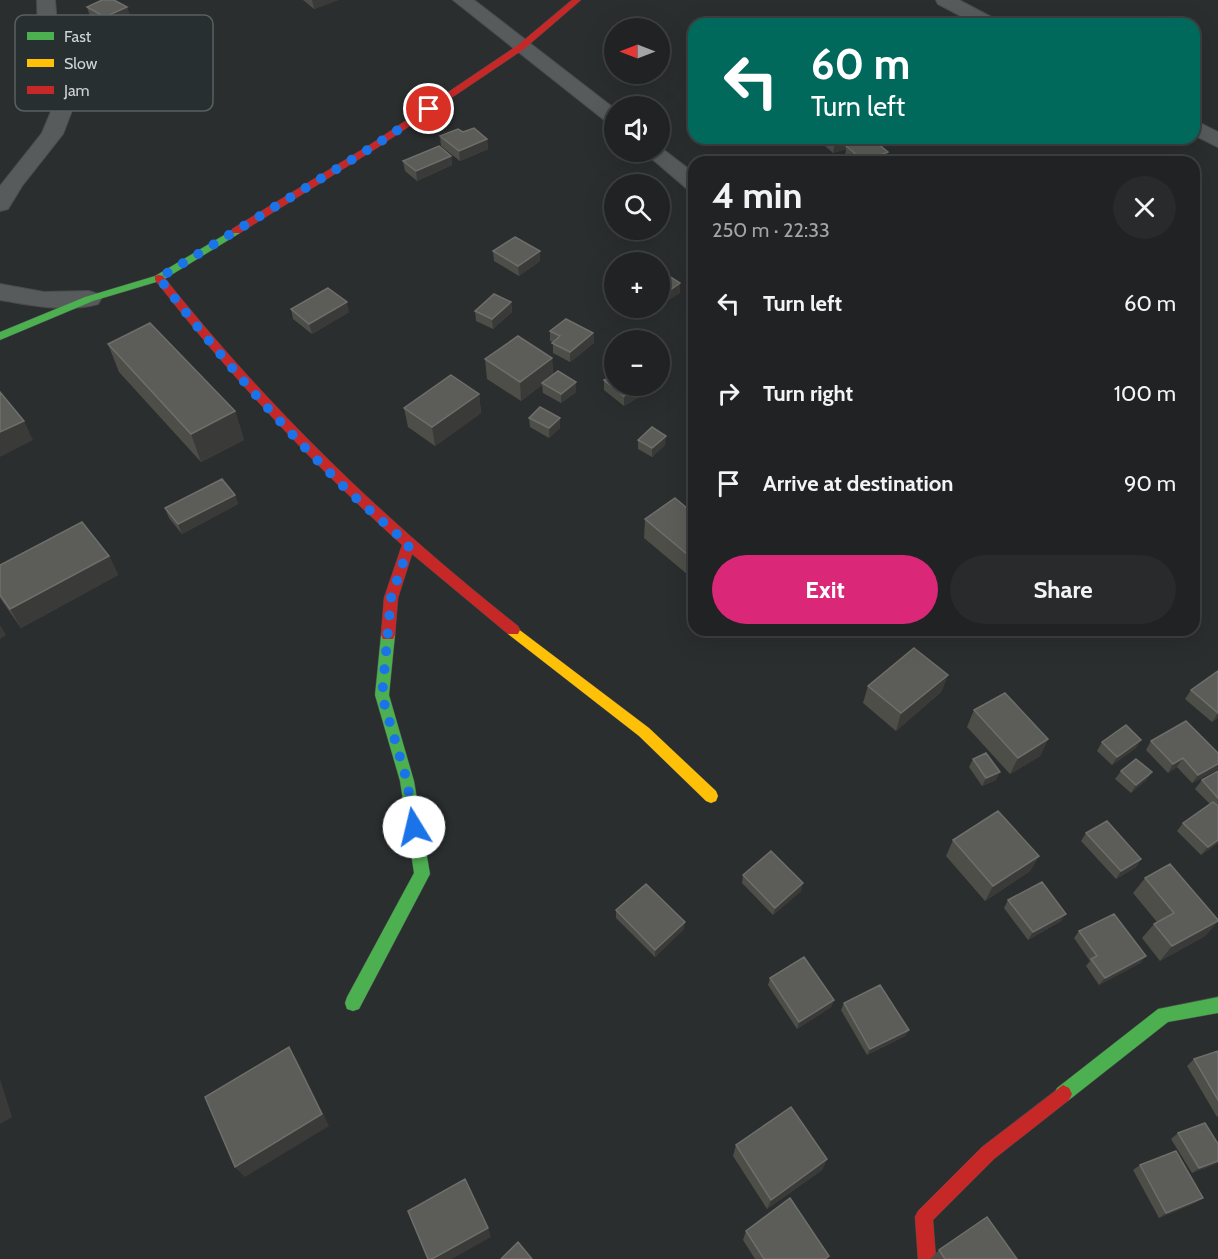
<!DOCTYPE html>
<meta charset="utf-8">
<style>
body{margin:0;font-family:Cabin,sans-serif;background:#282a2b;color:#f1f3f6;height:100vh;display:flex;flex-direction:column;font-size:22px;white-space:nowrap}
*{box-sizing:border-box;margin:0}
p{font-size:20px;color:#a2a4a6}
.icon{flex:none;width:33px;height:33px;fill:none;stroke:currentColor;stroke-width:2;stroke-linecap:round;stroke-linejoin:round}
.map{position:relative;flex:1;overflow:hidden}
.panel{position:absolute;left:688px;top:156px;width:512px;height:480px;display:flex;flex-direction:column;background:#202223;border-radius:18px;box-shadow:0 6px 24px #0002,0 0 0 2px #3d3f41}
.panel>*{flex:none}
.hud{position:absolute;left:688px;top:18px;width:512px;height:126px;border-radius:18px;box-shadow:0 6px 24px #0002,0 0 0 2px #3d3f41;background:#00695c;color:#fff;overflow:hidden}
.needle{width:39px;rotate:270deg}
.buttons{position:absolute;left:604px;top:18px;display:grid;gap:12px}
.buttons a{display:grid;place-items:center;width:66px;height:66px;border-radius:50%;background:#202223;box-shadow:0 6px 24px #0002,0 0 0 2px #3d3f41;font-size:30px}
.pin{position:absolute;display:grid;place-items:center;width:51px;height:51px;color:#fff;margin:-26px;border:3px solid #fff;border-radius:50%;box-shadow:0 2px 6px #0007}
.me{position:absolute;width:66px;margin:-33px;rotate:351deg;stroke-linejoin:round;filter:drop-shadow(0 0 4px #0008)}
.turn{display:flex;align-items:center;gap:21px;height:126px;padding:0 24px;font-size:27px}
.turn .icon{width:78px;height:78px;stroke-width:2.5}
.turn b{display:block;font-size:42px;line-height:51px}
.round{display:grid;place-items:center;flex:none;width:63px;height:63px;border-radius:32px;background:#282a2b}
.headline{display:flex;align-items:center;justify-content:space-between;height:102px;padding:0 24px}
h1{font-size:36px;font-weight:800;line-height:45px}
.primary-button{display:flex;gap:12px;margin-top:auto;padding:12px 24px}
.primary-button a{flex:1;height:69px;border-radius:36px;background:#db2777;color:#fff;font-size:24px;font-weight:800;line-height:69px;text-align:center}
.primary-button a+a{background:#282a2b;color:#f1f3f6}
ul{padding:0;list-style:none}
li{display:flex;align-items:center;gap:18px;height:90px;padding:0 24px}
li div{flex:1}
li b{display:block;font-size:22px}
li em{font-style:normal}
.map>svg:first-child{display:block}
.lines{fill:none;stroke-linecap:round;stroke-linejoin:round}
.street-casing{stroke:#484c4c;stroke-width:2}
.fast-casing{stroke:#484c4c;stroke-width:1}
.slow-casing{stroke:#484c4c;stroke-width:1}
.jam-casing{stroke:#484c4c;stroke-width:1}
.street{fill:#585b5c;fill-rule:evenodd}
.fast{fill:#4caf50;fill-rule:evenodd}
.slow{fill:#ffc107;fill-rule:evenodd}
.jam{fill:#c62828;fill-rule:evenodd}
.wall{fill:#4e4e49}
.shaded-wall{fill:#3a3b38}
.building{fill:#5c5c58;stroke:#6e6f6b;stroke-width:1.5}
.route{stroke:#1a73e8;stroke-width:10;stroke-dasharray:0 18}
.key{fill:#282f31;stroke:#5a6062;stroke-width:1.5}
.key-label{font-size:16px;fill:#cfd3d5}
</style>
<div class="map">
<svg width="1218" height="1259" viewBox="0 0 1218 1259">
<rect width="100%" height="100%" fill="#2a2e2f"/>
<g class="lines">
<defs>
<path id="street" d="M37 0H55L58 36 78 95 63 134 22 186 8 209 0 211V186L42 133 58 95 38 36Z
M453 0H474L615 109V125L608 123Z
M936 0H959L997 20 1000 24H976L938 4Z
M1194 120 1218 132V147L1194 135Z
M660 147 694 173V190L686 188 644 152H660Z
M0 284 44 292 89 291 98 294 101 299 98 304C66 313 32 305 0 300Z"/>
<path id="fast" d="M236 228 240 229V233L163 280 93 301 0 340V332L85 297 155 276Z
M388 630 393 631 395 635 389 695 414 781 430 874 359 1009 353 1011 347 1009 345 1003 347 997 414 873 400 781 375 695 381 635 383 631Z
M1218 997V1013L1168 1022 1069 1100 1063 1103 1057 1100 1054 1094 1057 1088 1158 1009Z"/>
<path id="slow" d="M513 625 649 728 716 791 718 796 716 801 711 803 706 801 639 736 508 634 506 630 508 626Z"/>
<path id="jam" d="M572 0H581L524 49 377 148 240 233H232V229L371 144 518 45Z
M159 275 163 276C269 409 384 520 518 626L520 630 518 634H508L412 554 398 598 395 635 393 639H383L381 635 384 598 402 545C312 464 230 376 155 280V276Z
M1063 1085 1069 1088 1072 1094 1069 1100 994 1159 933 1220 936 1259H918L915 1217 918 1211 982 1147Z"/>
</defs>
<use href="#street" class="street-casing"/>
<use href="#fast" class="fast-casing"/>
<use href="#slow" class="slow-casing"/>
<use href="#jam" class="jam-casing"/>
<use href="#street" class="street"/>
<use href="#fast" class="fast"/>
<use href="#slow" class="slow"/>
<use href="#jam" class="jam"/>
</g>
<path class="wall" d="M303 0H338L314 9Z
M87 7H127L130 17 108 26 90 16Z
M440 136 487 139 488 149 460 161 441 146Z
M816 138H873V139L888 152 886 162H852L845 156 846 149 833 153Z
M451 156 452 165 417 181 405 171 403 161Z
M493 251H540V261L519 276 494 261Z
M511 302 512 312 493 329 476 321 475 311Z
M291 309 349 312 312 334 293 319Z
M550 331 593 333 594 343 570 362 553 353V342L550 341Z
M108 344 235 411 244 440 201 462 119 372Z
M552 358 553 375 576 382V392L561 403 543 393 542 385 521 401 487 379 485 359Z
M604 380 615 386H657L624 406 604 390Z
M479 394 481 413 435 446 408 427 404 408Z
M694 404V422L688 418 689 408Z
M529 418H560V428L549 438 530 427Z
M638 440 665 445 652 457 638 449Z
M235 495 238 504 182 534 169 518 165 508Z
M694 514V580L644 538 645 519Z
M109 556 118 575 21 628 0 598V565Z
M1218 671V718L1212 722 1185 699 1191 690Z
M948 675 941 692 896 731 863 703 868 686Z
M974 710 1048 739 1040 756 1010 774 967 727Z
M1151 741 1218 753V769L1192 783 1177 767 1168 773 1146 750Z
M1102 742 1136 748 1112 765 1097 751Z
M973 759 996 780 982 786 969 767Z
M1121 771 1152 772 1146 780 1131 793 1115 779Z
M1218 771V843L1201 855 1177 831 1183 823 1210 804 1195 789 1202 780Z
M1086 833 1141 859 1136 867 1116 879 1081 841Z
M953 840 1039 856 1030 871 985 901 946 856Z
M743 875 801 891 773 915 742 883Z
M1145 878 1218 921 1205 936 1160 961 1142 938 1154 924 1157 922 1133 893Z
M1008 900 1061 921 1028 940 1004 908Z
M616 910 684 929 655 957 616 918Z
M1079 931 1146 956 1140 963 1099 985 1086 966 1090 961 1074 938Z
M770 978 834 1000 831 1007 797 1029 768 985Z
M844 1003 909 1030 905 1036 867 1055 841 1010Z
M1218 1051V1116L1217 1117 1187 1066 1194 1059Z
M1178 1133 1218 1144V1163L1192 1173 1171 1139Z
M736 1145 827 1159 822 1170 767 1209 733 1156Z
M1140 1165 1203 1198 1195 1203 1159 1218 1133 1170Z
M746 1231 827 1259H755L743 1240Z
M939 1250 1017 1259H930Z"/>
<path class="shaded-wall" d="M312 0H338L314 9Z
M127 7 130 17 108 26 105 17Z
M836 138H873L872 140 846 146V149L833 153Z
M487 139 488 149 460 161 459 151Z
M888 152 886 162H864V161Z
M451 156 452 165 417 181 416 171Z
M540 251V261L519 276 518 266Z
M680 283V293L660 306V297Z
M347 302 349 312 312 334 309 324Z
M511 302 512 312 493 329 492 319Z
M593 333 594 343 570 362V352Z
M552 358 553 378 542 383V385L521 401 520 382Z
M576 382V392L561 403V394Z
M642 386H657L624 406V396Z
M479 394 481 413 435 446 432 427Z
M235 411 244 440 201 462 191 434Z
M560 418V428L549 438V428Z
M24 421 33 440 0 457V432Z
M666 436 665 445 652 457V448Z
M235 495 238 504 182 534 178 524Z
M109 556 118 575 21 628 10 609Z
M0 625 6 635 0 639Z
M948 675 941 692 896 731 901 713Z
M1218 713V718L1212 722Z
M1048 739 1040 756 1010 774 1018 758Z
M1141 740 1136 748 1112 765 1117 757Z
M1183 758 1177 767 1168 773 1173 764Z
M1218 764V769L1192 783 1198 775Z
M1000 772 996 780 982 786 986 778Z
M1152 772 1146 780 1131 793 1136 785Z
M1218 840V843L1201 855 1208 847Z
M1039 856 1030 871 985 901 993 886Z
M1141 859 1136 867 1116 879 1121 871Z
M803 883 801 891 773 915 775 908Z
M1066 914 1061 921 1028 940 1033 932Z
M1218 921 1205 936 1160 961 1172 946Z
M685 922 684 929 655 957V950Z
M1146 956 1140 963 1099 985 1105 978Z
M834 1000 831 1007 797 1029 799 1022Z
M909 1030 905 1036 867 1055 870 1049Z
M289 1047 297 1060 329 1126 245 1177 235 1167Z
M0 1079 12 1117 0 1124Z
M827 1159 822 1170 767 1209 771 1200Z
M1218 1161V1163L1192 1173 1199 1168Z
M1203 1198 1195 1203 1159 1218 1166 1213Z
M488 1228 491 1237 452 1259H432Z"/>
<path class="building" d="M102 0H114L127 7 105 17 87 7Z
M474 128 487 139 459 151 440 136 458 129 463 132Z
M868 138H871L888 152 864 161 846 146Z
M439 146 451 156 416 171 403 161Z
M515 237 540 251 518 266 493 251Z
M661 271 680 283 660 297V272Z
M328 288 347 302 309 324 291 309Z
M494 294 511 302 492 319 475 311Z
M566 319 593 333 570 352 552 343 560 336 550 331Z
M150 323 235 411 191 434 108 344Z
M518 336 552 358 520 382 485 359Z
M558 371 576 382 561 394 542 383Z
M615 374V386H642L624 396 604 380Z
M451 375 479 394 432 427 404 408Z
M0 392 24 421 0 432Z
M694 404V412L689 408Z
M540 407 560 418 549 428 529 418Z
M652 427 666 436 652 448 638 440Z
M222 479 235 495 178 524 165 508Z
M675 498 694 514V560L645 519Z
M82 522 109 556 10 609 0 595V565Z
M914 648 948 675 901 713 868 686Z
M1218 671V713L1191 690Z
M1005 693 1048 739 1018 758 974 710Z
M1186 721 1218 753V764L1198 775 1183 758 1173 764 1151 741Z
M1126 725 1141 740 1117 757 1102 742Z
M986 753 1000 772 986 778 973 759Z
M1136 759 1152 772 1136 785 1121 771Z
M1218 771V798L1202 780Z
M1213 802 1218 806V840L1208 847 1183 823Z
M998 811 1039 856 993 886 953 840Z
M1107 821 1141 859 1121 871 1086 833Z
M771 851 803 883 775 908 743 875Z
M1170 864 1218 920V921L1172 946 1154 924 1174 913 1145 878Z
M1042 882 1066 914 1033 932 1008 900Z
M646 884 685 922 655 950 616 910Z
M1114 914 1146 956 1105 978 1091 959 1097 956 1079 931Z
M804 957 834 1000 799 1022 770 978Z
M880 985 909 1030 870 1049 844 1003Z
M289 1047 322 1114 235 1167 205 1097Z
M1218 1051V1100L1194 1059Z
M791 1107 827 1159 771 1200 736 1145Z
M1205 1123 1218 1144V1161L1199 1168 1178 1133Z
M1176 1151 1203 1198 1166 1213 1140 1165Z
M465 1179 488 1228 432 1259H428L408 1211Z
M790 1198 829 1256 825 1259H764L746 1231Z
M987 1217 1017 1259H945L939 1250Z
M518 1242 532 1259H501Z"/>
<g class="lines">
<path class="route" d="M414 827 407 781 382 696 391 598 409 545C382 520 353 497 328 471 267 410 211 346 159 278L374 146 429 109"/>
</g>
<rect x="15" y="15" width="198" height="96" rx="9" class="key"/>
<rect x="27" y="32" width="27" height="8" fill="#4caf50"/>
<rect x="27" y="59" width="27" height="8" fill="#ffc107"/>
<rect x="27" y="86" width="27" height="8" fill="#c62828"/>
<g class="key-label">
<text x="64" y="42">Fast</text>
<text x="64" y="69">Slow</text>
<text x="64" y="96">Jam</text>
</g>
</svg>
<div class="buttons">
<a><svg class="needle" viewBox="-14 -14 28 28"><path d="M0-13l5 13h-10z" fill="#e53935"/><path d="M0 13l5-13h-10z" fill="#a2a4a6"/></svg></a>
<a><svg class="icon" aria-label="sound" viewBox="0 0 24 24"><path d="M4 9h4l5-4v14l-5-4H4zM17 9q2 3 0 6"/></svg></a>
<a><svg class="icon" aria-label="search" viewBox="0 0 24 24"><circle cx="10" cy="10" r="6"/><path d="M15 15l6 6"/></svg></a>
<a>+</a>
<a>−</a>
</div>
<div class="pin" style="left:429px;top:109px;background:#d93025"><svg class="icon" aria-label="arrive" viewBox="0 0 24 24"><path d="M6 21V4h12l-3 4 3 4H6"/></svg></div>
<svg class="me" style="left:414px;top:827px" viewBox="-20 -20 40 40"><circle r="19" fill="#fff"/><path d="M0-13L10 11 0 6-10 11z" fill="#1a73e8"/></svg>
<div class="hud">
<div class="turn"><svg class="icon" aria-label="left" viewBox="0 0 24 24"><path d="M17 20v-9H6M10 6l-5 5 5 5"/></svg><div><b>60 m</b>Turn left</div></div>
</div>
<section class="panel">
<div class="headline"><div><h1>4 min</h1><p>250 m · 22:33</p></div><a class="round"><svg class="icon" aria-label="close" viewBox="0 0 24 24"><path d="M6 6l12 12M18 6L6 18"/></svg></a></div>
<ul>
<li><svg class="icon" aria-label="left" viewBox="0 0 24 24"><path d="M17 20v-9H6M10 6l-5 5 5 5"/></svg><div><b>Turn left</b></div><em>60 m</em></li>
<li><svg class="icon" aria-label="right" viewBox="0 0 24 24"><path d="M7 20v-9h11M14 6l5 5-5 5"/></svg><div><b>Turn right</b></div><em>100 m</em></li>
<li><svg class="icon" aria-label="arrive" viewBox="0 0 24 24"><path d="M6 21V4h12l-3 4 3 4H6"/></svg><div><b>Arrive at destination</b></div><em>90 m</em></li>
</ul>
<div class="primary-button"><a>Exit</a><a>Share</a></div>
</section>
</div>
